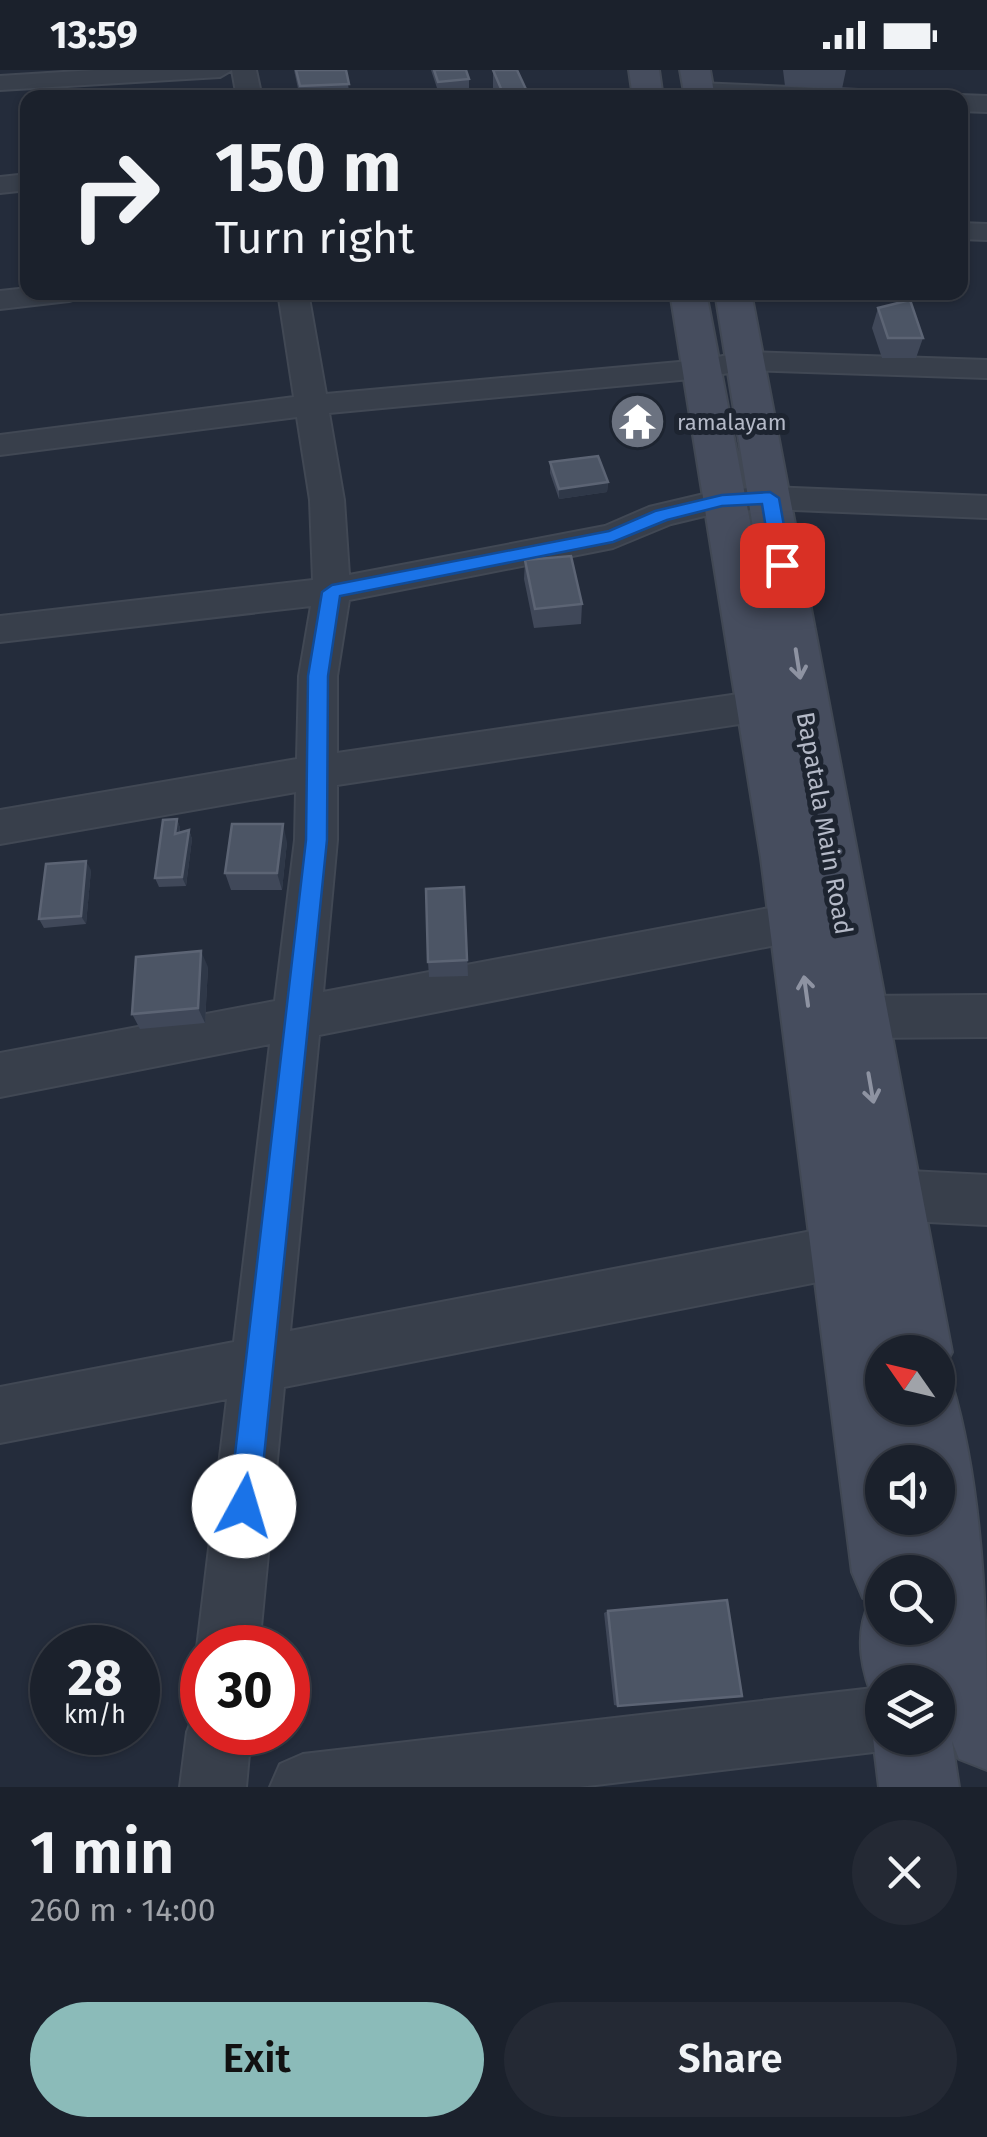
<!DOCTYPE html>
<meta charset="utf-8">
<style>
body{margin:0;font-family:"Fira Sans",sans-serif;background:#242934;color:#f1f3f6;height:100vh;display:flex;flex-direction:column;font-size:38px;white-space:nowrap}
*{box-sizing:border-box;margin:0}
p{font-size:32px;color:#a0a3a9}
.icon{flex:none;width:55px;height:55px;fill:none;stroke:currentColor;stroke-width:2;stroke-linecap:round;stroke-linejoin:round}
.map{position:relative;height:1717px;overflow:hidden}
.sheet{display:flex;flex-direction:column;background:#1b212c;flex:1}
.sheet>*{flex:none}
.banner{position:absolute;left:20px;top:20px;width:948px;height:210px;border-radius:20px;box-shadow:0 2px 8px #0004,0 0 0 2px #393e48;background:#1b212c;color:#f1f3f6;overflow:hidden}
.needle{width:65px;rotate:304deg}
.controls{position:absolute;left:865px;top:1265px;display:grid;gap:20px}
.controls a{display:grid;place-items:center;width:90px;height:90px;border-radius:50%;background:#1b212c;box-shadow:0 2px 8px #0004,0 0 0 2px #393e48;font-size:50px}
.speed{position:absolute;left:30px;top:1555px;display:flex;gap:20px;font-size:50px;font-weight:700;text-align:center}
.speed>*{display:grid;place-content:center;width:130px;height:130px;border-radius:50%;background:#1b212c;box-shadow:0 2px 8px #0004,0 0 0 2px #393e48;line-height:1}
.speed small{font-size:25px;font-weight:400}
.speed .limit{border:15px solid #d22;background:#fff;color:#111}
.pin{position:absolute;display:grid;place-items:center;width:85px;height:85px;color:#fff;margin:-42px;border-radius:20px;box-shadow:0 5px 15px #0006}
.me{position:absolute;width:110px;margin:-55px;rotate:6deg;stroke-linejoin:round;filter:drop-shadow(0 0 8px #0008)}
.turn{display:flex;align-items:center;gap:35px;height:210px;padding:0 30px;font-size:45px}
.turn .icon{width:130px;height:130px;stroke-width:2.5}
.turn b{display:block;font-size:70px;line-height:85px}
.round{display:grid;place-items:center;flex:none;width:105px;height:105px;border-radius:52px;background:#242934}
.head{display:flex;align-items:center;justify-content:space-between;height:170px;padding:0 30px}
h1{font-size:60px;font-weight:600;line-height:75px}
.action{display:flex;gap:20px;margin-top:auto;padding:20px 30px}
.action a{flex:1;height:115px;border-radius:60px;background:#8bbbb9;color:#111;font-size:40px;font-weight:600;line-height:115px;text-align:center}
.action a+a{background:#242934;color:#f1f3f6}
.status{display:flex;justify-content:space-between;align-items:center;height:70px;padding:0 50px;background:#1b212c;direction:ltr}
.status svg{height:28px;fill:currentColor}
.map>svg:first-child{display:block}
.lines{fill:none;stroke-linecap:round;stroke-linejoin:round}
.minor-casing{stroke:#414854;stroke-width:4}
.secondary-casing{stroke:#414854;stroke-width:4}
.minor{fill:#383f4b;fill-rule:evenodd}
.secondary{fill:#464d5e;fill-rule:evenodd}
.wall{fill:#404859}
.shaded-wall{fill:#2f3848}
.building{fill:#4c5565;stroke:#5c6474;stroke-width:2.5}
.oneway{stroke:#8e93a2}
.route{fill:#1a73e8;stroke:#114b97;stroke-width:2.5}
.labels{text-anchor:middle;stroke-width:10;stroke-linejoin:round;paint-order:stroke}
.far-poi-label{font-size:22px;fill:#b4b9c7;stroke:#1d2430;text-anchor:start}
.street-label{font-size:25px;fill:#b4b9c7;stroke:#1d2430}
</style>
<div class="status"><b>13:59</b><svg viewBox="0 0 49 12"><path d="M0 12V9h3v3zM5 12V6h3v6zM10 12V3h3v9zM15 12V0h3v12zM26 1h20v11H26zM47 4h2v5h-2z"/></svg></div>
<div class="map">
<svg width="987" height="1717" viewBox="0 0 987 1717">
<rect width="100%" height="100%" fill="#242c3b"/>
<g class="lines">
<defs>
<path id="minor" d="M95 0H256L262 28H237L232 0 220 7 0 20V6Z
M698 13 859 20 871 28 689 25 686 20Z
M960 25 987 26V42L960 41V28H952Z
M28 104V120L0 123V107Z
M960 153 987 154V170L960 169Z
M28 218V222H84L79 228 69 231 0 239V221Z
M278 222H308L326 324 701 290 745 282 987 290V308L745 300 701 308 329 343 344 430 349 505 605 456 649 437 721 420 770 417 987 426V448L770 439 721 442 671 454 613 478 349 530 337 606V683L759 621 773 626 779 636 773 646 759 651 337 715V770L323 922 796 833 812 839 818 852 812 865 796 871 319 965 290 1261 843 1155 862 1162 869 1181 862 1200 843 1207 284 1317 259 1578H202V1592L197 1578 227 1329 0 1373V1317L234 1272 270 974 0 1027V983L275 931 295 770 296 722 0 774V740L297 689 299 606 311 536 0 572V546L313 510 310 430 297 347 0 385V365L294 327Z
M987 925V967L858 968 841 962 834 947 841 932 858 926Z
M890 1100 987 1105V1155L890 1150 872 1143 864 1125 872 1107Z
M882 1617V1668H906L882 1681 579 1717H270L280 1694 303 1684Z
M202 1637V1662H251L246 1717H180L187 1662 196 1639Z"/>
<path id="secondary" d="M629 0H659L663 28H633Z
M680 0H710L715 28H685Z
M670 222H706L762 514 715 222H751L952 1282 938 1308 952 1314C987 1433 987 1573 987 1700L959 1689 952 1671 959 1717H879L873 1668 882 1644V1668H938V1639L947 1658 938 1612H882V1642L877 1639C862 1603 853 1567 870 1531L863 1528 852 1502 761 788ZM882 1282H938V1338H882ZM882 1392H938V1448H882ZM882 1502H938V1558H882Z"/>
</defs>
<use href="#minor" class="minor-casing"/>
<use href="#secondary" class="secondary-casing"/>
<use href="#minor" class="minor"/>
<use href="#secondary" class="secondary"/>
</g>
<path class="wall" d="M294 0H346L350 28H300Z
M431 0H466L469 9V19L438 21Z
M493 0 530 28H496L493 19Z
M783 0H846L842 19 785 16Z
M878 238 923 268 916 288H882L872 258Z
M550 392 608 412 607 422 559 429 550 403Z
M525 490 582 534 581 554 534 558 524 509Z
M177 749 180 758V763L189 760 192 769 186 816 159 817 155 808Z
M287 772 282 820H231L225 803Z
M91 800 86 854 44 858 39 849Z
M464 817 468 906 429 907 428 892Z
M208 897 205 953 140 959 132 944Z
M608 1541 618 1636 614 1635 604 1543Z"/>
<path class="shaded-wall" d="M608 412 607 422 559 429V419Z
M177 749 180 758 178 773 175 764Z
M283 754 287 772 282 820 277 803Z
M189 760 192 769 186 816 182 807Z
M86 791 91 800 86 854 81 846Z
M201 881 208 897 205 953 198 938Z"/>
<path class="building" d="M296 0H346L349 14 300 16Z
M434 0H466L469 9 438 12Z
M493 0H517L530 28H505Z
M910 230 923 268H888L878 238Z
M598 386 608 412 559 419 550 392Z
M571 486 582 534 535 539 525 490Z
M177 749 175 764 189 760 182 807 155 808 163 750Z
M232 754H283L277 803H225Z
M86 791 81 846 39 849 46 794Z
M464 817 467 890 428 892 426 819Z
M201 881 198 938 132 944 136 887Z
M727 1530 742 1626 618 1636 608 1541Z"/>
<defs><path id="oneway-shaft" d="M-6 0H5M1.5-3L5.5 0L1.5 3" fill="none" stroke-width="1.6" stroke-linecap="round" stroke-linejoin="round" transform="scale(2.5)"/></defs>
<g class="oneway">
<use href="#oneway-shaft" transform="translate(798 594) rotate(81)"/>
<use href="#oneway-shaft" transform="translate(806 921) rotate(-98)"/>
<use href="#oneway-shaft" transform="translate(871 1018) rotate(80)"/>
</g>
<path class="route" d="M770 422 779 428 791 495 782 502 772 495 762 434 722 436 667 450 613 472 340 526 328 606 327 770 259 1436 254 1446 244 1451 233 1446 229 1436 306 770 308 606 322 522 332 515 609 461 655 441 722 425Z"/>
<defs>
<symbol id="temple-disc" viewBox="-11 -11 22 22"><circle r="9.5" fill="#6b7280" stroke="#1d2430"/><path d="M0-6L5-2H3V0L6.5 2.5H4V6H1.5V3h-3V6H-4V2.5H-6.5L-3 0V-2H-5Z" fill="#fff"/></symbol>
</defs>
<g fill-rule="evenodd">
<use href="#temple-disc" x="606" y="320" width="63" height="63"/>
</g>
<g class="labels">
<g class="far-poi-label">
<text x="677" y="360">ramalayam</text>
</g>
<g class="street-label">
<text transform="translate(825 753) rotate(80)" y="9">Bapatala Main Road</text>
</g>
</g>
</svg>
<div class="controls">
<a><svg class="needle" viewBox="-14 -14 28 28"><path d="M0-13l5 13h-10z" fill="#e53935"/><path d="M0 13l5-13h-10z" fill="#a0a3a9"/></svg></a>
<a><svg class="icon" aria-label="sound" viewBox="0 0 24 24"><path d="M4 9h4l5-4v14l-5-4H4zM17 9q2 3 0 6"/></svg></a>
<a><svg class="icon" aria-label="search" viewBox="0 0 24 24"><circle cx="10" cy="10" r="6"/><path d="M15 15l6 6"/></svg></a>
<a><svg class="icon" aria-label="layers" viewBox="0 0 24 24"><path d="M12 4l9 5-9 5-9-5zM3 14l9 5 9-5"/></svg></a>
</div>
<div class="speed"><div>28<small>km/h</small></div><div class="limit">30</div></div>
<div class="pin" style="left:782px;top:495px;background:#d93025"><svg class="icon" aria-label="arrive" viewBox="0 0 24 24"><path d="M6 21V4h12l-3 4 3 4H6"/></svg></div>
<svg class="me" style="left:244px;top:1436px" viewBox="-20 -20 40 40"><circle r="19" fill="#fff"/><path d="M0-13L10 11 0 6-10 11z" fill="#1a73e8"/></svg>
<div class="banner">
<div class="turn"><svg class="icon" aria-label="right" viewBox="0 0 24 24"><path d="M7 20v-9h11M14 6l5 5-5 5"/></svg><div><b>150 m</b>Turn right</div></div>
</div>
</div>
<section class="sheet">
<div class="head"><div><h1>1 min</h1><p>260 m · 14:00</p></div><a class="round"><svg class="icon" aria-label="close" viewBox="0 0 24 24"><path d="M6 6l12 12M18 6L6 18"/></svg></a></div>
<div class="action"><a>Exit</a><a>Share</a></div>
</section>
